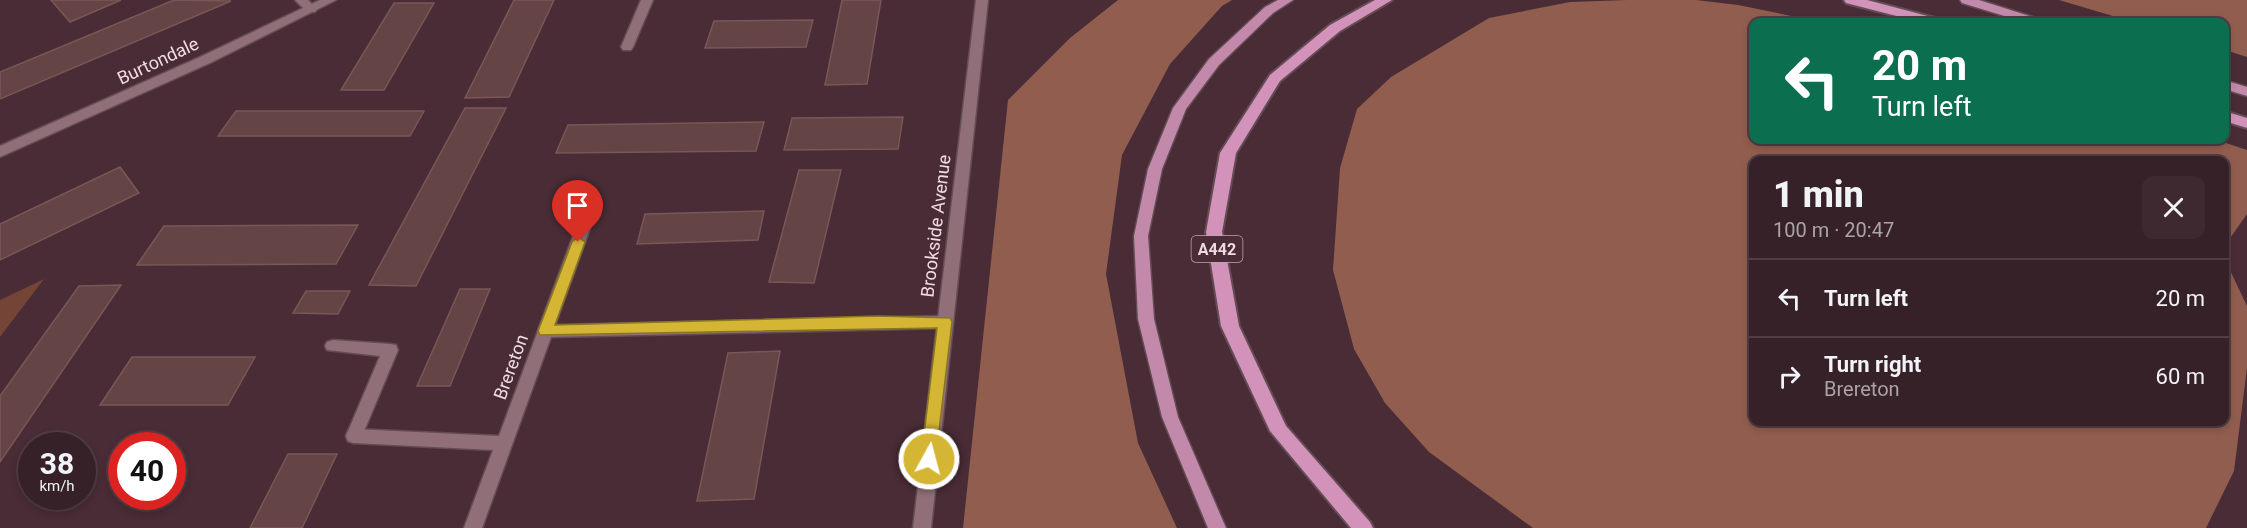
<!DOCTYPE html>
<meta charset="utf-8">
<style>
body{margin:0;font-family:Roboto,sans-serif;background:#3e2930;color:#f1f3f6;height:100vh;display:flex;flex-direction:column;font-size:22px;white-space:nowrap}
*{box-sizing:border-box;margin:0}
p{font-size:20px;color:#aaa3a8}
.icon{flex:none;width:33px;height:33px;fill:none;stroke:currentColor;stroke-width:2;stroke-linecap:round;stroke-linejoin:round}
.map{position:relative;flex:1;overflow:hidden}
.side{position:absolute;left:1749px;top:156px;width:480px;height:270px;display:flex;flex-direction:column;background:#372128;border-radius:12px;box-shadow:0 3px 9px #0003,0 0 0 2px #513e45}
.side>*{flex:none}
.top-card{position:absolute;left:1749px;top:18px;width:480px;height:126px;border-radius:12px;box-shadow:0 3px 9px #0003,0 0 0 2px #513e45;background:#0b6e4f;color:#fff;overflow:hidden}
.speed{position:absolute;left:18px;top:432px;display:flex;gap:12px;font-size:30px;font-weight:700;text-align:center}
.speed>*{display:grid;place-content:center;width:78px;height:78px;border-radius:50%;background:#372128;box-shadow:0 3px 9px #0003,0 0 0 2px #513e45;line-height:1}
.speed small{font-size:15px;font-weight:400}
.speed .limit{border:9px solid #d22;background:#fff;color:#111}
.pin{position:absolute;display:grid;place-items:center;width:51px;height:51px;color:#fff;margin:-62px -26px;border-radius:50% 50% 50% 0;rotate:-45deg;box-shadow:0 0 6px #0007}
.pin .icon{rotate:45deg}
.me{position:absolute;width:66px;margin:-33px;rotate:7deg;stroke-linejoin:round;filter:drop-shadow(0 0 4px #0008)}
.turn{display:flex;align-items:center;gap:21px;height:126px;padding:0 24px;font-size:27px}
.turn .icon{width:78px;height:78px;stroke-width:2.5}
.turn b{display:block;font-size:42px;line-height:51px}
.round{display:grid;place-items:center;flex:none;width:63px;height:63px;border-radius:12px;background:#3e2930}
.head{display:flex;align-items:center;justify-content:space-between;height:102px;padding:0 24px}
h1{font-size:36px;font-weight:800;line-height:45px}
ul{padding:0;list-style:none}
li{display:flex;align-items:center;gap:18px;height:78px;padding:0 24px;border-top:2px solid #513e45}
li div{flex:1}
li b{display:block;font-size:22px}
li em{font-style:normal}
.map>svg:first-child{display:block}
.green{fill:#744537}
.forest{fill:#915d4e;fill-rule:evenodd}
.building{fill:#644445;stroke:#795758;stroke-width:1.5}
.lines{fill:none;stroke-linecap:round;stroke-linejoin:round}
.service-casing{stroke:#644c54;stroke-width:3}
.minor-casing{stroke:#644c54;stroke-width:3}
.tertiary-casing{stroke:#644c54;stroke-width:3}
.primary-casing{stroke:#644c54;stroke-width:3}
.trunk-casing{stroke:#644c54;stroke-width:4}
.service{fill:#916f79;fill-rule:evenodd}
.minor{fill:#916f79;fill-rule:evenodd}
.tertiary{fill:#916f79;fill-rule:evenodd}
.primary{fill:#c289aa;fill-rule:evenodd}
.trunk{fill:#d292ba;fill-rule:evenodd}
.route{fill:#d5b534;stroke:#8a7622;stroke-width:1.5}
.labels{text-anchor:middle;stroke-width:4.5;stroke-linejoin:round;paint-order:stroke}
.shield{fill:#492c35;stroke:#bda6ad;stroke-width:1.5}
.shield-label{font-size:16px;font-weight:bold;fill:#efdbe1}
.street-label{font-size:18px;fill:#efdbe1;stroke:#492c35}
</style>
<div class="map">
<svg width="2247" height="528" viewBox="0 0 2247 528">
<rect width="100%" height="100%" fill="#492c35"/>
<path class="green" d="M44 279 0 337V300Z"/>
<path class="forest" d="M1118 0H1232L1222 6 1170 64 1122 155 1106 274 1138 443 1177 528H963L1008 100 1070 38Z
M1627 0H1696L1738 5 1821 22H1754V140H2217L2247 150V214L2226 244 2227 264 2247 306V368L2234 471 2206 528H1533L1429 452 1385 403 1354 349 1333 270 1340 168 1357 109 1391 77 1489 18 1570 2ZM2224 160V422H1754V160Z
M2059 0H2247V57L2225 50 2224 22H2133Z"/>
<path class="building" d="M51 0H121L70 22Z
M174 0 231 1 0 99V72Z
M514 0H554L509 97 465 98Z
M842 0H881L867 84 825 85Z
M394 3H434L384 90H341Z
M813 20 806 47 705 48 714 21Z
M465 108H506L416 286 369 285Z
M236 111H424L410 136H218Z
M903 117 898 149 784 150 792 118Z
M764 122 756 151 556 153 568 125Z
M120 167 139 193 0 260V224Z
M799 170H841L814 283 769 282Z
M764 211 758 240 637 244 645 214Z
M358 225 336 264 137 265 164 226Z
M121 285 0 462V396L79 286Z
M460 289H490L450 386H417Z
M306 291H350L338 314 293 313Z
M780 351 754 499 697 501 728 353Z
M132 357H255L228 405H100Z
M288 454H337L302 528H250Z"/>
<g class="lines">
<defs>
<path id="service" d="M295 0H308L317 9 315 12H307Z
M333 340 390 344 396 345 398 350 362 436 360 441 354 443 348 441 346 436 380 356 327 350 325 346 327 342Z"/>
<path id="minor" d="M320 0H336L210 63 0 157V146L200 57Z
M641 0H653L633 47 631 50H623L621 47Z
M586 215 593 220 555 325 945 316 951 318 953 322 951 326 945 328 551 337 482 528H464L493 450 354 443 348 441 346 436 348 431 354 429 499 436 579 220Z"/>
<path id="tertiary" d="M976 0H988L931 528H913Z"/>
<path id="primary" d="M1278 0H1293L1273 13 1219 65 1186 109 1162 169 1148 236 1154 319 1178 417 1226 528H1208L1162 417 1138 319 1134 236 1148 169 1173 108 1209 59 1265 7Z
M1960 0H1979L2039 19 2041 22H2024L1962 3Z
M2224 80 2247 87V96L2224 89Z"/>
<path id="trunk" d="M1375 0H1392L1340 31 1280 81 1236 153 1222 232 1239 326 1286 426 1370 522 1373 528H1351L1270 431 1221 326 1206 232 1220 153 1270 75 1330 25Z
M1844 0H1867L1939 19 1941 22H1920L1846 3Z
M2224 111 2247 118V128L2224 121Z"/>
</defs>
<use href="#service" class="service-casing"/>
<use href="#minor" class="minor-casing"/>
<use href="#tertiary" class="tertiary-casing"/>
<use href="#primary" class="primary-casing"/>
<use href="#trunk" class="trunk-casing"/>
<use href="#service" class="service"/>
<use href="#minor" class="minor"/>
<use href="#tertiary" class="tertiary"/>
<use href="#primary" class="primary"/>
<use href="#trunk" class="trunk"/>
</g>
<path class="route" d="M578 237 585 242 555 325 878 316 950 318 952 322 935 464 929 466 924 464 921 459 937 328 540 335 538 331 572 242Z"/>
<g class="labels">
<rect class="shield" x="1191.5" y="236" width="51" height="26" rx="4.5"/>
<g class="shield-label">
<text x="1217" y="255">A442</text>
</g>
<g class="street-label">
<text transform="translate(158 61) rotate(-25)" y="6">Burtondale</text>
<text transform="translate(936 226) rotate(-83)" y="6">Brookside Avenue</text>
<text transform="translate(511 367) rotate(-70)" y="6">Brereton</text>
</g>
</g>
</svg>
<div class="speed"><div>38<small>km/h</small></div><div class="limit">40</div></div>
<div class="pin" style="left:578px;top:242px;background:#d93025"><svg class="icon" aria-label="arrive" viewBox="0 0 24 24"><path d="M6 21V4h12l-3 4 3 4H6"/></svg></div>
<svg class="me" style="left:929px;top:459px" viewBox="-20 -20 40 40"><circle r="17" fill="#d5b534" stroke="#fff" stroke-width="3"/><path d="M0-11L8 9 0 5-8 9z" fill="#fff"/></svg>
<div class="top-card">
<div class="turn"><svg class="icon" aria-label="left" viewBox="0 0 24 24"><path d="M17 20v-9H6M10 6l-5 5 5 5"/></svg><div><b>20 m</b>Turn left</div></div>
</div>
<section class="side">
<div class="head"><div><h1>1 min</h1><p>100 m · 20:47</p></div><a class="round"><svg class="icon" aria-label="close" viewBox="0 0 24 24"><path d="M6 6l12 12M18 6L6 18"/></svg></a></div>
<ul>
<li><svg class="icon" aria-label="left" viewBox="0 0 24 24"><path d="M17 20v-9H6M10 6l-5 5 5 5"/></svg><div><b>Turn left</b></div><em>20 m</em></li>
<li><svg class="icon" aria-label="right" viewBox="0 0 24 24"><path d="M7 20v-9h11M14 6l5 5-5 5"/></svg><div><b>Turn right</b><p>Brereton</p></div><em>60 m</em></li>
</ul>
</section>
</div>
